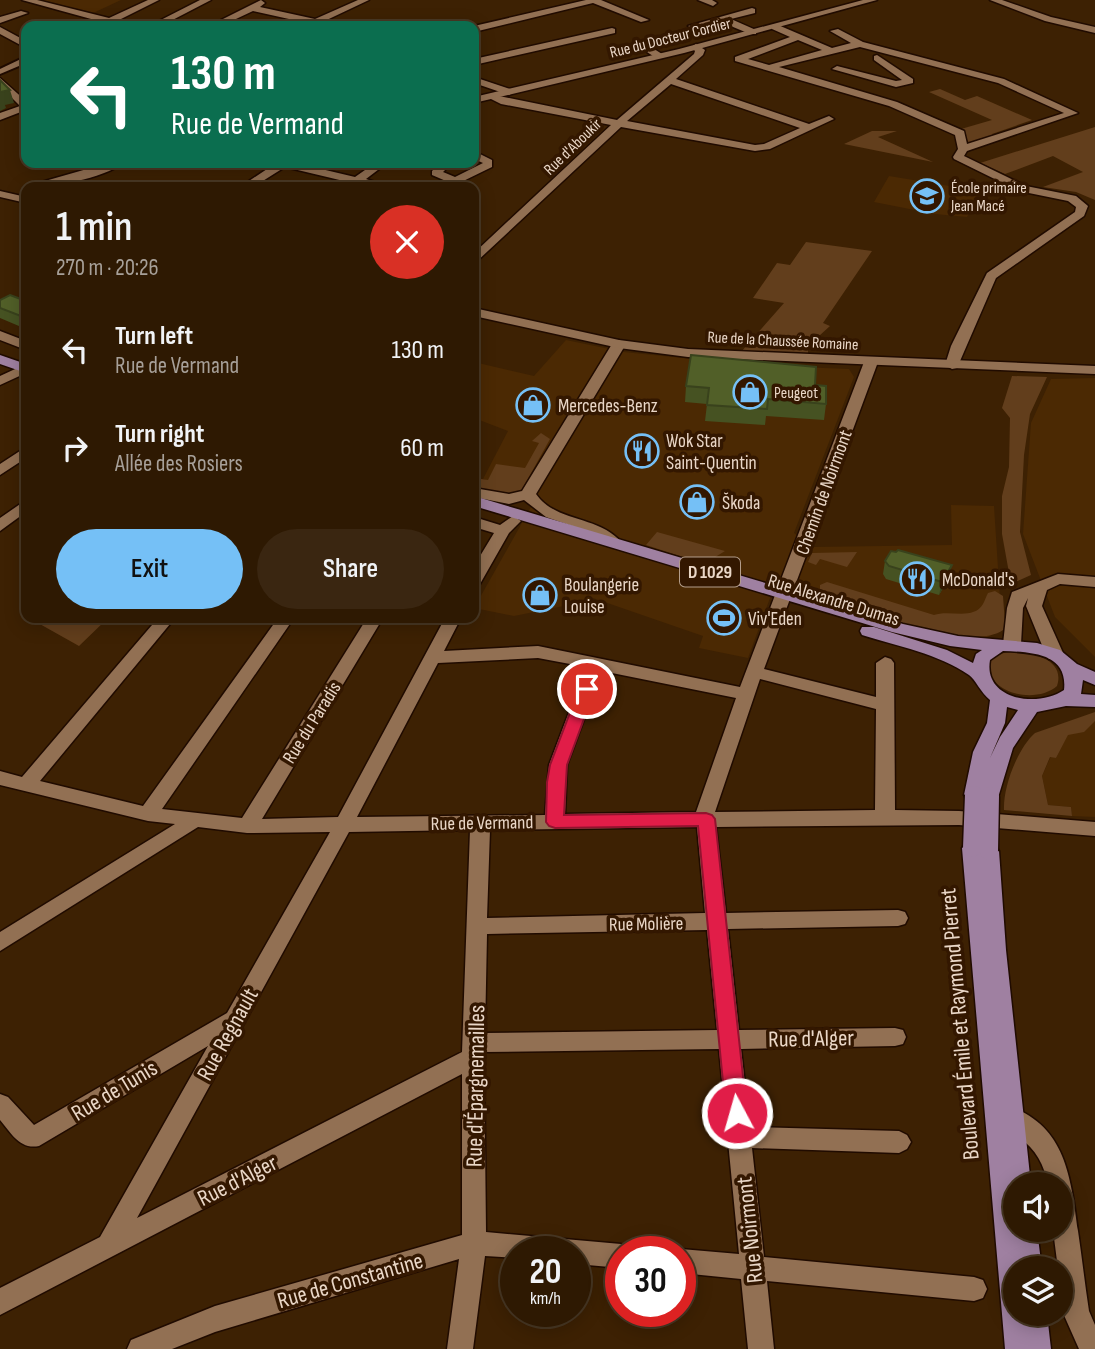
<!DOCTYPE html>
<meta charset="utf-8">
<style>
body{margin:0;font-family:"Sofia Sans Condensed",sans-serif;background:#3a2611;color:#f1f3f6;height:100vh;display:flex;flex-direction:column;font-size:26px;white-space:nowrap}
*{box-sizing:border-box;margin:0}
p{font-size:23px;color:#a7a099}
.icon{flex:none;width:38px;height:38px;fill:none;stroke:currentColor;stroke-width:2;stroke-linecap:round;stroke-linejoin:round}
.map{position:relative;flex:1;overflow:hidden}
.drawer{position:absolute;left:21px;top:182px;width:458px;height:441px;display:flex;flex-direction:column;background:#2e1902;border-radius:14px;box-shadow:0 4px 18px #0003,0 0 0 2px #493824}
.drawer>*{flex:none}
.top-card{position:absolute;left:21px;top:21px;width:458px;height:147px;border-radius:14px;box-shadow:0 4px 18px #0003,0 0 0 2px #493824;background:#0b6e4f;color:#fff;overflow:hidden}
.fabs{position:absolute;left:1003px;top:1172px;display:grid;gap:14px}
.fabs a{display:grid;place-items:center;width:70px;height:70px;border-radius:50%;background:#2e1902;box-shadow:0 4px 18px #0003,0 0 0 2px #493824;font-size:35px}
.speed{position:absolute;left:500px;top:1236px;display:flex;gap:14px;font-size:35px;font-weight:700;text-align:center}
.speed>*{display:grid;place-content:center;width:91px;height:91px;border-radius:50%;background:#2e1902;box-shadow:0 4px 18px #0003,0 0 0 2px #493824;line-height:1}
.speed small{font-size:18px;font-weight:400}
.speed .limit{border:10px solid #d22;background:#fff;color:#111}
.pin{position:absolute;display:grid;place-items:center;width:60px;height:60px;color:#fff;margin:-30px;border:4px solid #fff;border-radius:50%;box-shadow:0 2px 7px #0007}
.me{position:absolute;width:77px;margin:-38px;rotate:354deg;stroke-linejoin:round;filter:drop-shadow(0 0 5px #0008)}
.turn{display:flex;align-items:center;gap:24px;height:147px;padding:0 35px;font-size:32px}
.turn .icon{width:91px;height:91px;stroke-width:2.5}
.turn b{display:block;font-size:49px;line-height:60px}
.round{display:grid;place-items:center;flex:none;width:74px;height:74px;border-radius:37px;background:#3a2611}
.overview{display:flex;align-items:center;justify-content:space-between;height:119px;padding:0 35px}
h1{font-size:42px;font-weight:600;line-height:52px}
.cta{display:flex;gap:14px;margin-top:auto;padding:14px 35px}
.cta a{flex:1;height:80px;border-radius:42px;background:#75c0f6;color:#111;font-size:28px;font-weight:600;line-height:80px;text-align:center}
.cta a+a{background:#3a2611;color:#f1f3f6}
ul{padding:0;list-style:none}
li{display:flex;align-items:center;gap:21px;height:98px;padding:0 35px}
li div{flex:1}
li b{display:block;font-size:26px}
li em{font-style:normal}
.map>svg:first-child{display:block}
.built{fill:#4b2903}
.green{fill:#623e1c}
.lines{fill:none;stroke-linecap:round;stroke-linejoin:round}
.pedestrian-casing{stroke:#200b00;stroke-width:4}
.minor-casing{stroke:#200b00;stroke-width:3}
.tertiary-casing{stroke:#200b00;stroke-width:3}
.primary-casing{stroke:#200b00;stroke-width:3}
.pedestrian{fill:#927053;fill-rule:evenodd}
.minor{fill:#927053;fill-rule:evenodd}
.tertiary{fill:#927053;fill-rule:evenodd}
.primary{fill:#9f80a1;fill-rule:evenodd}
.primary-bridge-casing{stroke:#200b00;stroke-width:21;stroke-linecap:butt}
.primary-bridge{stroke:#9f80a1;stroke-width:18}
.wall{fill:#465222}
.shaded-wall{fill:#39421c}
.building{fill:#515f28;stroke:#39421c;stroke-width:2}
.route{fill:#e11d48;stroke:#92132f;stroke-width:2}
.labels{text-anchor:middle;stroke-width:7;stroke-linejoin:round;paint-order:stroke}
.far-street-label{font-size:16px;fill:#ead7c7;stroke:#331700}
.far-poi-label{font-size:16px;fill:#ead7c7;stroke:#331700;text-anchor:start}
.shield{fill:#331700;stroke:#b39d8b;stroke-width:2}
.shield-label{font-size:18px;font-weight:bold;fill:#ead7c7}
.poi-label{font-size:19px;fill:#ead7c7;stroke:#331700;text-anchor:start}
.street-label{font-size:19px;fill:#ead7c7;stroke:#331700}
.near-street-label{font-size:23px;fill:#ead7c7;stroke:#331700}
</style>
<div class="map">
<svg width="1095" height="1349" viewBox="0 0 1095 1349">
<rect width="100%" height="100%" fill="#3d2103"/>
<path class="built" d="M36 0H121L91 14Z
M889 176 980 191 967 217 935 214 874 202Z
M566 340 624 352 751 365 849 369 854 377 794 533 813 547 952 545 951 505 994 506 1002 630 983 639 956 640 774 587 748 658 699 648 703 636 590 597 584 602 514 616 474 608 536 498 483 479 508 431 474 418V362L534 376Z
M1095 378V657L1055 617 1023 534 1031 423 1051 379Z
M1095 721V817L1072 816 1071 807 1048 805 1042 776 1051 756 1056 758 1068 734Z"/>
<path class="green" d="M940 89 965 100 977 96 1032 120 992 134 995 138 969 143 961 129 992 120 929 92Z
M1095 127V200L1076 192 1043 187 1083 172 1053 156 1005 174 980 163Z
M872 131H897L878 137 933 162 844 144Z
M806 242 872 251 823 323 830 326 808 346V356L741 352 784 303 753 298 777 263 790 265Z
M1012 376 1047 377 1030 414 1024 455 1020 532 1031 575 1011 584 1002 534V496L1009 467 1010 418 1002 408Z
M541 433 550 439 520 493 510 496 474 488V478L488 480 496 464 525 468 539 443 532 441Z
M657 532 725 551 704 564 646 545Z
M857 552 847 567 820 559 816 565 808 562 812 553Z
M827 582 934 615C949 609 973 621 983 604 985 600 986 597 988 593L995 591 1003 596 1005 624 1003 630C969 654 860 609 820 597V585Z
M44 618H108L79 646 38 623Z
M1011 650C1030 653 1066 658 1057 686 1037 704 987 695 989 663L994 657Z
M1095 712V721L1084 732 1068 735 1056 758 1050 757 1042 776 1048 805 1071 807 1072 816 1004 810C1003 786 1018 748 1035 733Z"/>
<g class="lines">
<defs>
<path id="pedestrian" d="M23 58H26V63L0 74V69Z"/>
<path id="minor" d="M22 0H37L109 18 148 0H159L119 20 134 26H106L102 22Z
M200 0H211L161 26H149Z
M261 0 265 3 260 7 315 19 358 0H369L314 26H303L307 23 253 11 221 26H209Z
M586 0H601L649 20 641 22 593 3 474 32V26Z
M698 0H712L717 3 713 6Z
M990 0H1002L1051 17 1095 27V33L1045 21Z
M752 8 755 9V13L731 19 756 30V34H750L721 22 693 29 688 26Z
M21 11 28 13 0 23V17Z
M772 25H778L832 48 851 43 830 31 838 29 863 42 1004 79 1078 113 967 151 964 156 1026 186 1076 196 1088 206 1084 216 996 278 957 368 952 369 945 365 951 346 987 273 1075 212 1076 207 1068 201 1019 191 954 159 953 157 958 149 955 135 889 106 735 61V57L790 37 772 29ZM798 40 822 50 769 65 748 59ZM860 47 998 83 1064 113 967 144 964 131 897 102 779 67Z
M0 27 26 41V48L0 34Z
M612 28 615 29V33L474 65V59Z
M665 36 673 38 651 47 662 54V58H656L638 46Z
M696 44 705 50 703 55 676 79 809 124 829 116 834 119 770 149 755 151 621 127 474 264V253L611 125 501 104 489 98V94L617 120 694 54 695 51 691 47ZM671 84 800 128 764 144 755 145 627 121Z
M877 55 913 79V83L896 87 832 69 837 66 896 81 902 80 874 60V56Z
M474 77 513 90 514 92 509 95 474 83Z
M0 78 26 101V110L0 120V113L20 106 0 86Z
M474 151 492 160V167L451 187H438L446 181 432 175V171L441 163H452L443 172 455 177 483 163 474 159Z
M276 163H296L355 177 375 163H387L366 179 390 187 359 184 347 187 348 182 285 167 253 187H240Z
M0 331 26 341V350L0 340Z
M619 340 626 344 536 494C556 523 599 515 622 543L620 546H608L587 531 546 517 524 500 509 504 474 497V488L509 494 522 491 612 344Z
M871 358 878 362 764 669 876 697V663L885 657 891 659 894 663 895 810 959 811 1095 822V836L959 825 716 827 726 913 898 910 905 912 908 918 905 924 898 926 728 929 739 1030 895 1028 903 1030 906 1037 903 1044 895 1046 741 1049 750 1127 899 1131 907 1135 911 1142 907 1149 899 1153 752 1148 764 1257 974 1277 983 1280 987 1289 983 1298 974 1301 767 1281 774 1349H748L741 1279 681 1273V1251H675L681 1249 739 1254 719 1049 484 1052 486 1232 621 1244 630 1248 631 1251H621V1268L576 1264V1251H516V1258L485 1256 473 1349H447L459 1259 215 1332 172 1349H127L131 1340 215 1306 462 1235V1074L0 1315V1288L100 1237 208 1046 39 1146C20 1150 11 1133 0 1120V1094L8 1097 34 1125 227 1013 330 832 247 833 198 827 0 951V932L175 824 148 821 0 785V771L22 777 158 618H175L40 781 143 806 278 618H294L162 809 242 818 367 618H383L262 819 338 817 445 618H461L444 651 538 646 740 687 864 362ZM538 658 586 667 549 765 545 815 357 817 438 663ZM602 671 736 698 696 812 565 814 567 765ZM760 679 876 709 875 810 715 812ZM697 827 705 913 487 918 490 830ZM470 830 462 1052 137 1218 349 832ZM707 930 717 1030 485 1033 487 934Z
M26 364V373L0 385V376Z
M26 447V458L0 475V464Z
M26 500V512L0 531V518Z
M513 516 521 521 509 533 480 584 474 585V566L494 533 474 527V517L500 525Z
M1058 574 1095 577V587L1060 584 1047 590 1042 606 1064 655 1061 659H1049L1046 655 1026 606 1028 598 1023 608 1021 644 1012 650 1006 648 1003 644 1007 608 1012 592Z
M1011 1107C1067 1127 1071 1181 1078 1231 1082 1258 1085 1285 1089 1311L1095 1325V1349H1079L1063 1313 1060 1269H1058L1053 1230H1060V1185H1048C1044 1164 1036 1150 1019 1137 1012 1130 1004 1126 999 1117L1003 1110Z"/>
<path id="tertiary" d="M863 0H877L684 53 474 103V97L679 49Z
M108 163H123C102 179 53 187 26 187V189L24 187Z
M0 191 26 197V203L0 197Z
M474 308 619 340 688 349 1095 366V374L688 357 619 348 474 316Z"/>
<path id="primary" d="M0 355 26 364V373L0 364Z
M474 496 903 624 958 636 1037 643 1060 650 1077 664 1095 672V685L1083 680 1081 694 1095 695V707L1066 706 1037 712 1013 748 997 801 990 803 982 798 974 802 967 800 964 795 973 752 987 723 990 700C981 693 975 679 969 675 939 654 897 646 862 635L860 631 862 627H874L947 650 973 663 976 654 982 650 950 646 892 632 474 506ZM1003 651C1033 652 1068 654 1064 690 1038 708 983 700 990 660ZM1007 707 1018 710 1000 737 990 758 1005 723Z
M972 841 979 843 981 847 989 844 996 846 999 851 1006 950 1031 1185H1015V1230H1037L1042 1269H1015V1314H1047L1051 1349H1005L962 848 965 843Z"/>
</defs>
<use href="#pedestrian" class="pedestrian-casing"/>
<use href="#minor" class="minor-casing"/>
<use href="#tertiary" class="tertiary-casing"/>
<use href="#primary" class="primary-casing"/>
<use href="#pedestrian" class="pedestrian"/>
<use href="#minor" class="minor"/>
<use href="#tertiary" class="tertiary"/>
<use href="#primary" class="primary"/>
<defs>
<path id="primary-bridge" d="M972 848 974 795
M989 851 990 796"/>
</defs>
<use href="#primary-bridge" class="primary-bridge-casing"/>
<use href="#primary-bridge" class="primary-bridge"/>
</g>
<path class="wall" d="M0 300 26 301V329L0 318Z
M815 385 826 404 824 420 766 416 765 425 705 421 707 404 685 402 686 386Z
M885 561 949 578 939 595 886 579 883 574Z"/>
<path class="shaded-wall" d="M10 90 14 103 5 105 6 108 0 111V92Z
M952 565 949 578 939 595 942 582Z"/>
<path class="building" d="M0 80 10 90 0 92Z
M10 295 26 301V318L0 308V300Z
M691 355 816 367 815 385 826 386V404L768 399 767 409 707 405 709 388 686 386Z
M898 550 952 565 942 582 889 566 885 561 891 551 896 552Z"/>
<path class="route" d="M587 683 595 689 567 765 564 815 706 813 712 815 715 819 747 1113 744 1119 737 1122 729 1119 726 1113 698 826 555 828 549 826 546 822 547 782 550 765 579 689Z"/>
<defs>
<symbol id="school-ring" viewBox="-11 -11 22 22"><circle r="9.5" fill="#331700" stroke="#75c0f6" stroke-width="1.5"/><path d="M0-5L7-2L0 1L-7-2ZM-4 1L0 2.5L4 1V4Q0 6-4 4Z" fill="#75c0f6"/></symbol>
<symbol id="shop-ring" viewBox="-11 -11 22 22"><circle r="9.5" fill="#331700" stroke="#75c0f6" stroke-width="1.5"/><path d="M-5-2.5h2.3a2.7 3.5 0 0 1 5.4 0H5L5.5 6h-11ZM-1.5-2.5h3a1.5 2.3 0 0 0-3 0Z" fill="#75c0f6"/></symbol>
<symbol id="restaurant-ring" viewBox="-11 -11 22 22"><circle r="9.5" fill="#331700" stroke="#75c0f6" stroke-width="1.5"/><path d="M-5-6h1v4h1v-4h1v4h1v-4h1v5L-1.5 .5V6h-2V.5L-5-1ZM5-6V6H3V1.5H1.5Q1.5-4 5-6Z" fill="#75c0f6"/></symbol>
<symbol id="stadium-ring" viewBox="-11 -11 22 22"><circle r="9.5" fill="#331700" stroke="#75c0f6" stroke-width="1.5"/><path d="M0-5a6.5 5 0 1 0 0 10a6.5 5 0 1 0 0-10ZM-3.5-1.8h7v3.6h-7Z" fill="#75c0f6"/></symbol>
</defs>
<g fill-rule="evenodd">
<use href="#school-ring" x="908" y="177" width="38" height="38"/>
<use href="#shop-ring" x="731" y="373" width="38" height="38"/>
<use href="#shop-ring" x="514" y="386" width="38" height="38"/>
<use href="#restaurant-ring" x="623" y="432" width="38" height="38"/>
<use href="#shop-ring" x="678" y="483" width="38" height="38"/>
<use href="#restaurant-ring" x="898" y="560" width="38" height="38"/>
<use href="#shop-ring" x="521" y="576" width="38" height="38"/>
<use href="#stadium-ring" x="705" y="599" width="38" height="38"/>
</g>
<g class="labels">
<g class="far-street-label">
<text transform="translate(670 37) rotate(-14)" y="6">Rue du Docteur Cordier</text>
<text transform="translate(572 146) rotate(-44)" y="6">Rue d'Aboukir</text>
<text transform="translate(783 340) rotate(3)" y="6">Rue de la Chaussée Romaine</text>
</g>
<g class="far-poi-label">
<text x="951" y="193">École primaire<tspan x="951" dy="18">Jean Macé</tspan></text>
<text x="774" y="398">Peugeot</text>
</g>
<rect class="shield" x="680" y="557.5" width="60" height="29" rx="5"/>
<g class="shield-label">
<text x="710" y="578">D 1029</text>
</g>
<g class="poi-label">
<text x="558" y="412">Mercedes-Benz</text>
<text x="666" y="447">Wok Star<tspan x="666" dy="22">Saint-Quentin</tspan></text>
<text x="722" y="509">Škoda</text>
<text x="942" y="586">McDonald's</text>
<text x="564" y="591">Boulangerie<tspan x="564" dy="22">Louise</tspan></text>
<text x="748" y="625">Viv'Eden</text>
</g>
<g class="street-label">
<text transform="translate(823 492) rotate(-70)" y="7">Chemin de Noirmont</text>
<text transform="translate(834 599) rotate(17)" y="7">Rue Alexandre Dumas</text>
<text transform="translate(311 722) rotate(-58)" y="7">Rue du Paradis</text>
<text transform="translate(482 822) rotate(-1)" y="7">Rue de Vermand</text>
<text transform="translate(646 923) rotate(-1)" y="7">Rue Molière</text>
</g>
<g class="near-street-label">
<text transform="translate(959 1024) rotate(-95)" y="8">Boulevard Émile et Raymond Pierret</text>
<text transform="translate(227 1034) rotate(-61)" y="8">Rue Regnault</text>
<text transform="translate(811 1038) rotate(-1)" y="8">Rue d'Alger</text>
<text transform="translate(475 1086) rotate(-89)" y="8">Rue d'Épargnemailles</text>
<text transform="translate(114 1090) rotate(-31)" y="8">Rue de Tunis</text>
<text transform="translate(237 1180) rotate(-27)" y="8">Rue d'Alger</text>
<text transform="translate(749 1230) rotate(-96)" y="8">Rue Noirmont</text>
<text transform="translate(350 1280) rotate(-16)" y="8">Rue de Constantine</text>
</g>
</g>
</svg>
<div class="fabs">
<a><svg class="icon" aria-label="sound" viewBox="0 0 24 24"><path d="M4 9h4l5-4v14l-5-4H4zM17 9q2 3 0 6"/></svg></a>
<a><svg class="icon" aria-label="layers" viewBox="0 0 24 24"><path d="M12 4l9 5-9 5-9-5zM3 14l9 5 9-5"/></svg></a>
</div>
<div class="speed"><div>20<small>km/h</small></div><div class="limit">30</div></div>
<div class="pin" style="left:587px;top:689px;background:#d93025"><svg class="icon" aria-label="arrive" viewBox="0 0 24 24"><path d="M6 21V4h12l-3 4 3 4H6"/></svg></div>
<svg class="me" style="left:737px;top:1113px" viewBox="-20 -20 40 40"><circle r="17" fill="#e11d48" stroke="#fff" stroke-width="3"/><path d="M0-11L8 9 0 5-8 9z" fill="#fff"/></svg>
<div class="top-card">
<div class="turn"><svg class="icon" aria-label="left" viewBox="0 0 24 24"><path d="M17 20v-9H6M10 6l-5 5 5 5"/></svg><div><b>130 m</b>Rue de Vermand</div></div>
</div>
<section class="drawer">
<div class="overview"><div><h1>1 min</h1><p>270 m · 20:26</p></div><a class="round" style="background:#d93025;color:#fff"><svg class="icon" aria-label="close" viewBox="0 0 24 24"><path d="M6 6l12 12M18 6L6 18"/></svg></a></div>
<ul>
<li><svg class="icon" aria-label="left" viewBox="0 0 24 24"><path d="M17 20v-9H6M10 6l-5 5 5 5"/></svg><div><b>Turn left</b><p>Rue de Vermand</p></div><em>130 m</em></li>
<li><svg class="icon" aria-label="right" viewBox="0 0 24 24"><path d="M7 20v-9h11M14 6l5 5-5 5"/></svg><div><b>Turn right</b><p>Allée des Rosiers</p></div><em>60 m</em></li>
</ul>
<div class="cta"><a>Exit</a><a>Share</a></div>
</section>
</div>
